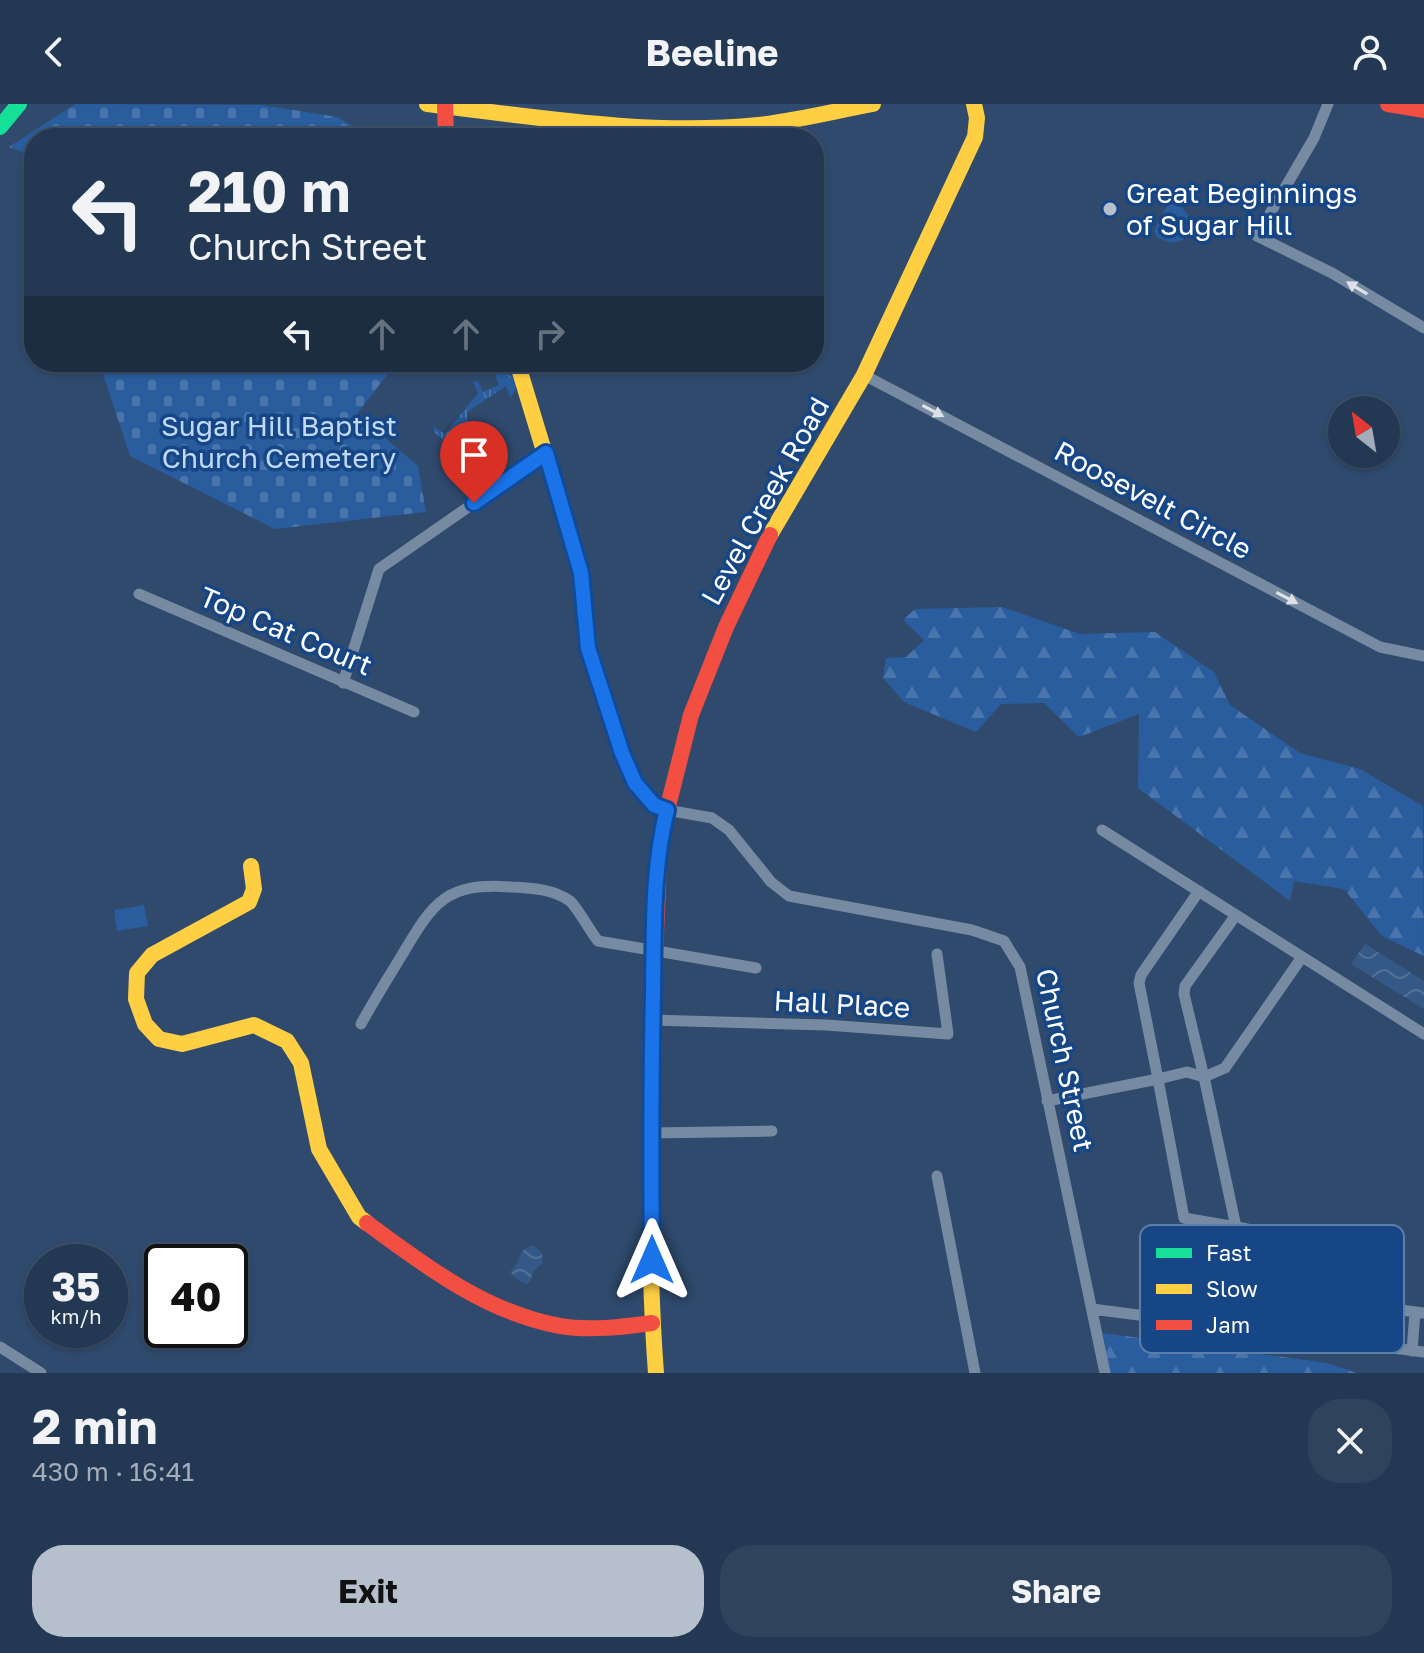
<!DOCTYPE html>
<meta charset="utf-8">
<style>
body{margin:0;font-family:"Golos Text",sans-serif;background:#2f435c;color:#f1f3f6;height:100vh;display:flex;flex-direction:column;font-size:30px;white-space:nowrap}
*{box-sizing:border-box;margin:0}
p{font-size:26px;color:#a3acb8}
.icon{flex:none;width:44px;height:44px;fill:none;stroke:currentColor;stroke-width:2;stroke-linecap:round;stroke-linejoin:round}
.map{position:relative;height:1269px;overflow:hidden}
.details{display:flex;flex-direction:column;background:#233852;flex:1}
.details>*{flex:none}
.guide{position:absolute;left:24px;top:24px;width:800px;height:244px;border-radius:32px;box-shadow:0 2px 6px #0004,0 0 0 2px #405269;background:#233852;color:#f1f3f6;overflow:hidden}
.needle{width:52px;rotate:329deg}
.fabs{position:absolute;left:1328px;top:292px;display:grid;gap:16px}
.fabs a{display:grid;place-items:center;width:72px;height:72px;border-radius:50%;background:#233852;box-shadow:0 2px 6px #0004,0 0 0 2px #405269;font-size:40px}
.speed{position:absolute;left:24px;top:1140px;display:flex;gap:16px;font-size:40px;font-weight:700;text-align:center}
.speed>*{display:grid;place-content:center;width:104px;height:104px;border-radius:50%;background:#233852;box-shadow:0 2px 6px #0004,0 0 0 2px #405269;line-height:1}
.speed small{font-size:20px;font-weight:400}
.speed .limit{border:4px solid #111;border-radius:12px;background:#fff;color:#111}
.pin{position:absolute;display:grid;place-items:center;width:68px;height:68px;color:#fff;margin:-82px -34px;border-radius:50% 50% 50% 0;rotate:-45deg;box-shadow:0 0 8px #0007}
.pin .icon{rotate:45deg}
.me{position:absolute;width:88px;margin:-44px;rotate:0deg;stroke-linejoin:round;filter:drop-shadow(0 0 6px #0008)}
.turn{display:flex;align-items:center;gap:28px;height:168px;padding:0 32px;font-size:36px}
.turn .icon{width:104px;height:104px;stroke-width:2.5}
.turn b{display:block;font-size:56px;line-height:68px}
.lanes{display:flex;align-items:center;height:76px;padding:0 32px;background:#0003;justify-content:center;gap:40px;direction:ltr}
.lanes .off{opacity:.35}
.round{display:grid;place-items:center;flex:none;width:84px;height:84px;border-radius:32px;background:#2f435c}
.head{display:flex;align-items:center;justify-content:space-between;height:136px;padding:0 32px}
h1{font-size:48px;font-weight:700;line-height:60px}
.primary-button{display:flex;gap:16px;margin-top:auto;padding:16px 32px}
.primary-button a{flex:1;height:92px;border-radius:32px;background:#b6c0cc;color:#111;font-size:32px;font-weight:700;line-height:92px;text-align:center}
.primary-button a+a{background:#2f435c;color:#f1f3f6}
header{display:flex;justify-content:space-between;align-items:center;height:104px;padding:0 32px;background:#233852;font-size:36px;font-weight:700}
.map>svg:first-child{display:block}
.grass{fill:url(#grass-tufts)}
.forest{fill:url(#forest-firs)}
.cemetery{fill:url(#cemetery-stones)}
.park{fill:#2a5d9d}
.water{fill:url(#water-waves)}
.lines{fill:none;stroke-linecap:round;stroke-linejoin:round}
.street{stroke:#768aa2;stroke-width:11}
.fast{stroke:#16e098;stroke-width:16}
.slow{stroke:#ffcf43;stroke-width:16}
.jam{stroke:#f24e42;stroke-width:16}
.oneway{fill:#dde2e8}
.route-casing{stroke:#114b97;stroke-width:20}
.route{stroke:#1a73e8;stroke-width:14}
.poi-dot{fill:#b6c0cc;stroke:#164686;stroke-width:3}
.labels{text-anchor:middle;stroke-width:7;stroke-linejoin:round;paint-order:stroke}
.poi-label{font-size:28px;fill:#fff;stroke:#164686;text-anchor:start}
.park-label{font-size:28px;fill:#c1dafa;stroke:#164686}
.street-label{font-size:28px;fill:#fff;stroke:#164686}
.key{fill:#164686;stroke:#5c7eaa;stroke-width:2}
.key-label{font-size:22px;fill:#fff}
</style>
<header><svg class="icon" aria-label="back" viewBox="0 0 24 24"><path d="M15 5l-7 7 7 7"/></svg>Beeline<svg class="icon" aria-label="person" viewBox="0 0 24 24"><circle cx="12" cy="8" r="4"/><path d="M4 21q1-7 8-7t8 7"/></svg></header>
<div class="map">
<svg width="1424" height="1269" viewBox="0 0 1424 1269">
<defs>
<pattern id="grass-tufts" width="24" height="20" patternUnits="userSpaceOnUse" patternTransform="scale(2)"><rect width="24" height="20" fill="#2a5d9d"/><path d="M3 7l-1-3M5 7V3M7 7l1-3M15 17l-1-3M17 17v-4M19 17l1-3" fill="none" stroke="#4a75ac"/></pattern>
<pattern id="forest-firs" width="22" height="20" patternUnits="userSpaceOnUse" patternTransform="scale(2)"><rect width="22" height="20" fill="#2a5d9d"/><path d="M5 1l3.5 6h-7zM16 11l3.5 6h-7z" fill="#4a75ac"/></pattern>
<pattern id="cemetery-stones" width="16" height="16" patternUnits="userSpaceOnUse" patternTransform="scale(2)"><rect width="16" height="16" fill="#2a5d9d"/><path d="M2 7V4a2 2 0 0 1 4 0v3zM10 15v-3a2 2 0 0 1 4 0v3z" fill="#4a75ac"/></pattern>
<pattern id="water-waves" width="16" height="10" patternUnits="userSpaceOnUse" patternTransform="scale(2)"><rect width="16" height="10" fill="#355986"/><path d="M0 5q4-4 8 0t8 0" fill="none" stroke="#537298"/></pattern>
</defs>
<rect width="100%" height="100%" fill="#2f4a6d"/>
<path class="grass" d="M500 268 512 272C516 281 518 286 510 293L506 282 467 308 468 322 444 337 434 328V323L445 330 478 289 473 278 478 277 483 288 499 281 495 271Z"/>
<path class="forest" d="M1002 503 1080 530 1155 528 1214 568 1230 601 1300 649 1360 665 1423 702 1424 852 1382 832 1344 785 1294 777 1290 797 1138 684 1139 610 1079 633 1044 599 1001 600 976 628 904 598 883 574 886 554 906 553 924 536 903 516 915 505Z
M1103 1229 1327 1259 1357 1269H1110Z"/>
<path class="cemetery" d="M75 0 262 1 337 13 375 34H34V52L9 43Z
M99 258H397L357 310 418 362 426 408 275 425 130 352Z"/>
<path class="park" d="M1174 96 1178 98 1195 121C1184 139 1176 143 1157 133L1154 126 1169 98Z
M144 801 148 822 117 827 114 806Z"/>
<path class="water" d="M1365 840 1424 877V905L1351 860Z
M534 1142 542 1149 543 1158 533 1168 530 1178 526 1180 518 1176 510 1168C522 1158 517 1143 534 1142Z"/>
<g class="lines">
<path class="street" d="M1328 0 1314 34 1257 132 1332 169 1424 224
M864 271 1380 543 1424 552
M139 490 414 608
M343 579 379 465 546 349
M667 706 712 714 729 726 771 778 789 792 972 826 1004 837 1020 863 1105 1269
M1102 726 1424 930
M1302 853 1225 964 1204 973 1236 1123 1319 1138 1310 1194 1424 1209
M652 916 826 921 948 930 937 850
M361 920C374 896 388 874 402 851 433 799 445 778 511 783 532 784 553 785 570 797 577 803 590 827 598 837L756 864
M1047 997 1158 975 1139 879 1141 871 1199 787
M651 1029 772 1027
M937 1072 975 1269
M1236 1123 1184 1114 1158 975 1187 968 1204 973 1184 890 1185 882 1236 811
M1092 1205 1424 1248
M0 1243 41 1269
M1412 1247 1415 1208"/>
<path class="fast" d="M0 23 19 0"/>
<path class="slow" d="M427 0C536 13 648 32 758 21 796 17 835 7 873 0
M517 258 581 469 588 544 622 649 635 679 654 701 667 706
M770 431 864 271 975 33 977 14 974 0
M251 762 254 785 249 798 152 851 137 869 136 895 145 920 159 935 182 940 254 921 287 937 301 959 319 1045 359 1113 367 1119
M654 877C651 1007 646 1139 656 1269"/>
<path class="jam" d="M1388 0 1424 6
M445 1 446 34
M654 877 660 734 691 611 726 523 770 431
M367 1119C425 1162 487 1209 560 1222 589 1227 623 1223 652 1219"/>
</g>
<defs><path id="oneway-solid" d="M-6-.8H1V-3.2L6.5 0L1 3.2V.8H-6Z" transform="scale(2)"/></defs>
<g class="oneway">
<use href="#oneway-solid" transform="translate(1357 184) rotate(-149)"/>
<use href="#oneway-solid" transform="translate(933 307) rotate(28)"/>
<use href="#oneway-solid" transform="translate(1287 494) rotate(28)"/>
</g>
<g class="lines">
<defs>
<path id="route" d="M474 399 546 349 581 469 588 544 622 649 635 679 654 701 667 706C652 765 654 827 653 888 651 977 651 1066 652 1156"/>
</defs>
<use href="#route" class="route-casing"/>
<use href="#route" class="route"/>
</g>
<circle class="poi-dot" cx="1110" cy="105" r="8"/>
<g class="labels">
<g class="poi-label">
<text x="1126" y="99">Great Beginnings<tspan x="1126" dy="32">of Sugar Hill</tspan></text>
</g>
<g class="park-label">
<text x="279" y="332">Sugar Hill Baptist<tspan x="279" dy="32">Church Cemetery</tspan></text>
</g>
<g class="street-label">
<text transform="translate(1153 396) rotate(28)" y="10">Roosevelt Circle</text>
<text transform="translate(765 397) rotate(-61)" y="10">Level Creek Road</text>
<text transform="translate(286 527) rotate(23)" y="10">Top Cat Court</text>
<text transform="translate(842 900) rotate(3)" y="10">Hall Place</text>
<text transform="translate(1065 956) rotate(78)" y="10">Church Street</text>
</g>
</g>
<rect x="1140" y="1121" width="264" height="128" rx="12" class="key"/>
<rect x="1156" y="1144" width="36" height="10" fill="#16e098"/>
<rect x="1156" y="1180" width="36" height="10" fill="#ffcf43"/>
<rect x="1156" y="1216" width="36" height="10" fill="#f24e42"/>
<g class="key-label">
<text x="1206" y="1157">Fast</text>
<text x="1206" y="1193">Slow</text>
<text x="1206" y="1229">Jam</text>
</g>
</svg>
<div class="fabs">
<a><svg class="needle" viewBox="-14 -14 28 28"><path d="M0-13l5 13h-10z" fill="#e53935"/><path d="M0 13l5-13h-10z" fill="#a3acb8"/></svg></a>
</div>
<div class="speed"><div>35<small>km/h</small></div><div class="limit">40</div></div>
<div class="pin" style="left:474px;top:399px;background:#d93025"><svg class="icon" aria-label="arrive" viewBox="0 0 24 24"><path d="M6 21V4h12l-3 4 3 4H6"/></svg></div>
<svg class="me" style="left:652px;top:1156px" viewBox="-20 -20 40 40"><path d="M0-17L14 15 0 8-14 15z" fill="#1a73e8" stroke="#fff" stroke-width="4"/></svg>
<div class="guide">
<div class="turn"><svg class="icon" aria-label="left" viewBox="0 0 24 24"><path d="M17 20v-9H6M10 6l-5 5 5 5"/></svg><div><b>210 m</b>Church Street</div></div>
<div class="lanes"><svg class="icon" aria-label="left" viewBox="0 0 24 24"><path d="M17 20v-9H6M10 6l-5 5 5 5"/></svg><svg class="icon off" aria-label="ahead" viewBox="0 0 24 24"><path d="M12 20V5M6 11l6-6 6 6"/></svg><svg class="icon off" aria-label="ahead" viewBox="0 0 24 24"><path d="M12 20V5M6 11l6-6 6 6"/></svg><svg class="icon off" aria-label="right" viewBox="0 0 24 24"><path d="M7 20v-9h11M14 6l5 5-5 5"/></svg></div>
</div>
</div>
<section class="details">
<div class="head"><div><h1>2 min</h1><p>430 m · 16:41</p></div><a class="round"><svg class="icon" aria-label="close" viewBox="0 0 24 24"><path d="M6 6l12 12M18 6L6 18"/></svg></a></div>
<div class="primary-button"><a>Exit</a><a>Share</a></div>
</section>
